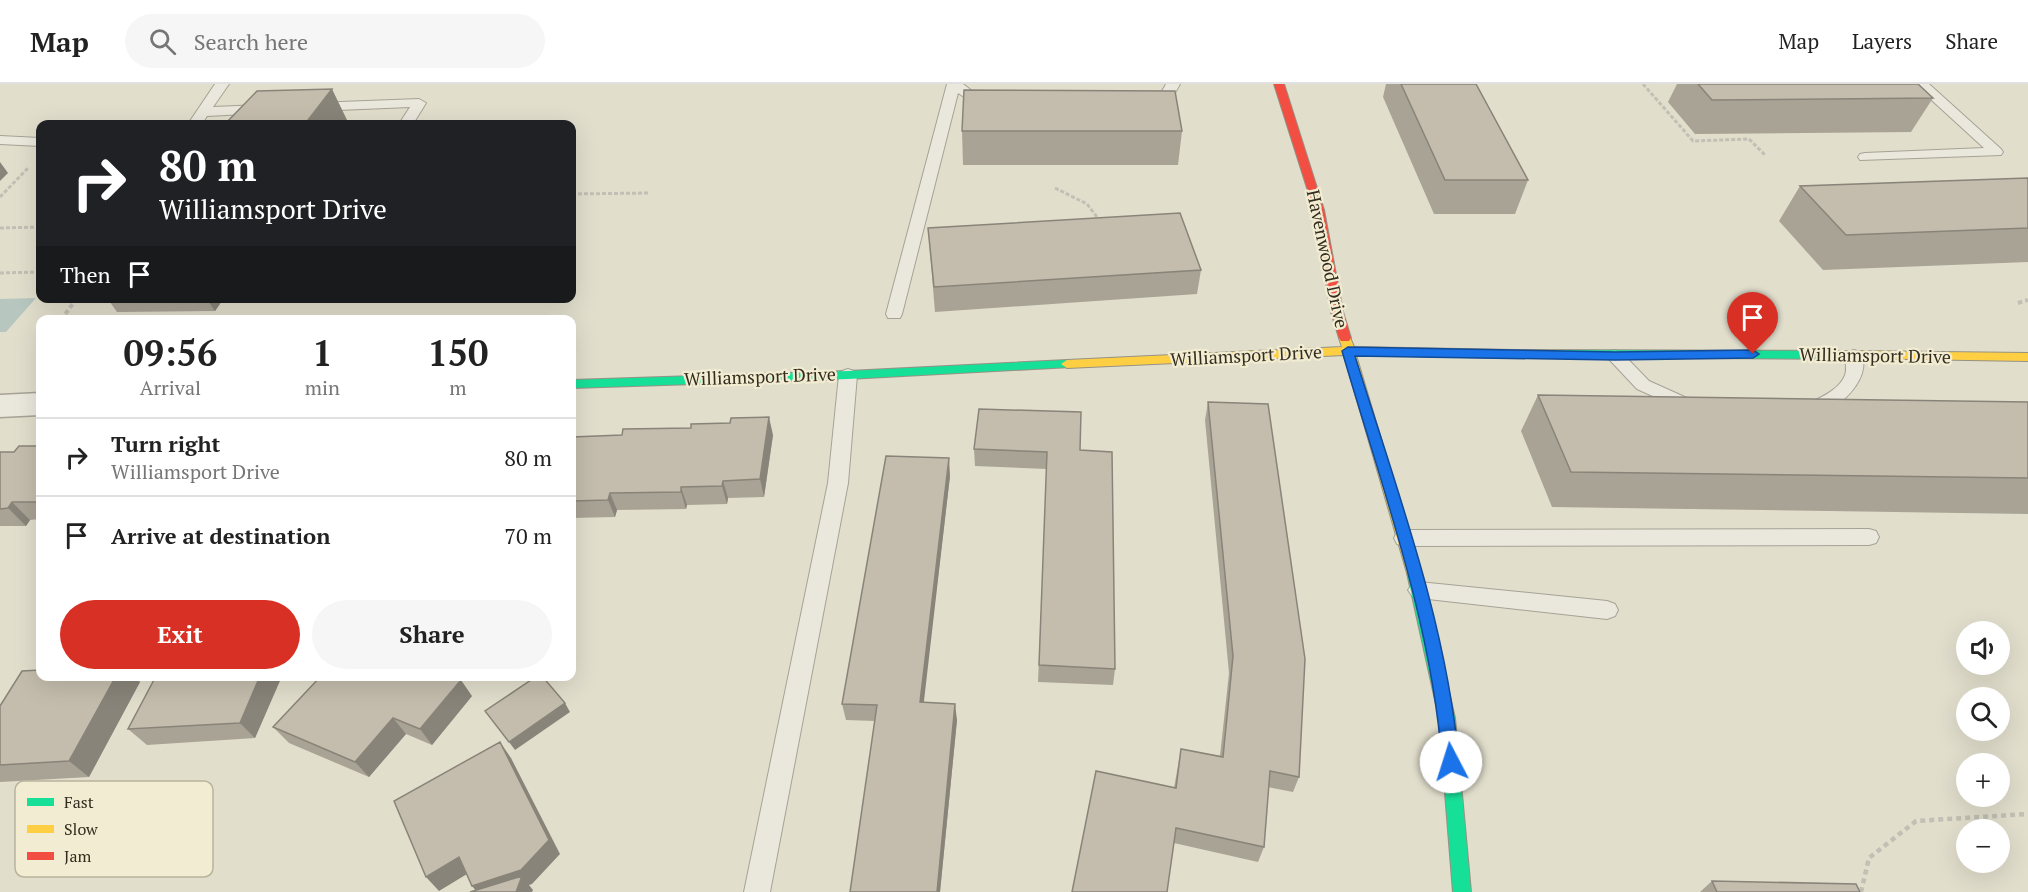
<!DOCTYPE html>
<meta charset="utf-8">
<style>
body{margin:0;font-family:"PT Serif",serif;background:#f6f6f6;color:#222;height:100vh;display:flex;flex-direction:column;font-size:22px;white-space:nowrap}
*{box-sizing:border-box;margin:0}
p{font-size:20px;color:#767676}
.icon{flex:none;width:33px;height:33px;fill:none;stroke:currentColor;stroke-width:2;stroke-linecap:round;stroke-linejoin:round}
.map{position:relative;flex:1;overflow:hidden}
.sheet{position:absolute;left:36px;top:231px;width:540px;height:366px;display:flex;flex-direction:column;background:#fff;border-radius:12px;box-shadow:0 6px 24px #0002}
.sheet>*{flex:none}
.banner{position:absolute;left:36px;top:36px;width:540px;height:183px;border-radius:12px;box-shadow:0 6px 24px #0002;background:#202124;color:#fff;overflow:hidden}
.fabs{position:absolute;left:1956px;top:537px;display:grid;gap:12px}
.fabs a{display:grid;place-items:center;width:54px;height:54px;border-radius:50%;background:#fff;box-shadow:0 6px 24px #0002;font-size:30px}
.pin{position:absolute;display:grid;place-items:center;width:51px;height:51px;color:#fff;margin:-62px -26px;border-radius:50% 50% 50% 0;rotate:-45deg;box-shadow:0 0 6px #0007}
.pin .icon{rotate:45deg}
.me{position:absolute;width:66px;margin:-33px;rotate:355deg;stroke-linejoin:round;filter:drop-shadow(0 0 4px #0008)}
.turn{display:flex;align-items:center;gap:21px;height:126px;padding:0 24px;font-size:27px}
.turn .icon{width:78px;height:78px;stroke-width:2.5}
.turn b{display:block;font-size:42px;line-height:51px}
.then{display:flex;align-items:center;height:57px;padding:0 24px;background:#0003;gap:12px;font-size:22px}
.eta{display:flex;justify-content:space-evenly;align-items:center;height:102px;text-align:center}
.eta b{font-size:36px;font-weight:800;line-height:42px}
.action{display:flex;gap:12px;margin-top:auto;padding:12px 24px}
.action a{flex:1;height:69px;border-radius:36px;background:#d93025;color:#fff;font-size:24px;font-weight:800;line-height:69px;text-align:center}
.action a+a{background:#f6f6f6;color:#222}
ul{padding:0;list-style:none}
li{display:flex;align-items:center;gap:18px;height:78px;padding:0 24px;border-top:2px solid #e0e0e0}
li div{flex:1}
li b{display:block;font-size:22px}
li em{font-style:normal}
header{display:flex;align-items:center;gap:36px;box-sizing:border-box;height:84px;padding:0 30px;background:#fff;border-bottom:2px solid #e0e0e0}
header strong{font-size:28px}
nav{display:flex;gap:33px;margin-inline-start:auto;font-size:21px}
.search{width:420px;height:54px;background:#f6f6f6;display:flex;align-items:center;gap:15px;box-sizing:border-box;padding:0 21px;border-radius:33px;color:#767676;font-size:22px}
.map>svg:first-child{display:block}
.water{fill:#b7c7bf}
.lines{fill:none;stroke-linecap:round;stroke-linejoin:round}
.lane-casing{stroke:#a6a295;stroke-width:2}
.street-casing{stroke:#a6a295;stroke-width:3}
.fast-casing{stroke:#969284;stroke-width:2}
.slow-casing{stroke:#969284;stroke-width:2}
.jam-casing{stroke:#969284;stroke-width:2}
.path-far2{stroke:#c2bfb4;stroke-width:3;stroke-dasharray:4 2;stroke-linecap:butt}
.path-far1{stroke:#c2bfb4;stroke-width:4;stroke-dasharray:4.5 3;stroke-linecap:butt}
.path{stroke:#c2bfb4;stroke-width:4.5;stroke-dasharray:5 4;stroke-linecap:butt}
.lane{fill:#eae8dd;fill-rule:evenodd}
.street{fill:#eae8dd;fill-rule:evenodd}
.fast{fill:#16e098;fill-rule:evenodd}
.slow{fill:#ffcf43;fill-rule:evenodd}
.jam{fill:#f24e42;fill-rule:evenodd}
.wall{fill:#a9a395}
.shaded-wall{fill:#898479}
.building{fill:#c4bdad;stroke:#898479;stroke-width:1.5}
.route{fill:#1a73e8;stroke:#114b97;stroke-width:1.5}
.labels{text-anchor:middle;stroke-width:4.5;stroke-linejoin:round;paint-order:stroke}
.street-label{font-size:18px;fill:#342c1e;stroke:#f2edd2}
.key{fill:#f2edd2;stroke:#b9b39c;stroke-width:1.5}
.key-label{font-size:16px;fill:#342c1e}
</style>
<header>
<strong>Map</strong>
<div class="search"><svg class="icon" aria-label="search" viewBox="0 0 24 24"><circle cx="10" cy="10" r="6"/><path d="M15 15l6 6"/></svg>Search here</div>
<nav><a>Map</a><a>Layers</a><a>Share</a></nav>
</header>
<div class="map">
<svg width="2028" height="808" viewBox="0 0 2028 808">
<rect width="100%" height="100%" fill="#e1decc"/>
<path class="water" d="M36 214 6 248H0V215Z"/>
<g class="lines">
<defs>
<path id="lane" d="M215 0H229L213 23 263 21 270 25 263 29 207 32 202 40H188Z
M947 0H963L993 23 986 27 958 9 902 230 900 234H888L886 230Z
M1166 0H1180C1173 13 1164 30 1146 26L1144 23C1155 12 1157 17 1166 0Z
M1914 0H1929L2001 65 2003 68 2001 71 1860 76 1858 73 1860 70 1865 69 1984 64Z
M419 15 426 19 413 40H399L410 23 314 27 307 23 314 19Z
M0 52 40 54V62L0 60Z
M1615 266 1621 268 1649 297 1698 319 1701 323 1698 327 1692 329 1686 327 1637 305 1606 272 1609 268Z
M1854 266 1860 268C1877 295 1827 338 1804 332L1801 327 1804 322C1817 315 1839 307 1845 291 1848 283 1843 276 1848 268Z
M848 285 854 287 857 291 848 399 770 808H744L828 399 839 291 842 287Z
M1869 445 1876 447 1879 453 1876 459 1869 461 1404 462 1397 460 1394 454 1397 448 1404 446Z
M1419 498 1607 517 1615 520 1618 526 1615 532 1607 535 1419 514 1412 512 1408 506 1412 500Z"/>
<path id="street" d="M40 309V331L0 333V311Z"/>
<path id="fast" d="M1515 266 1851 267 1857 271 1851 275 1511 273 1509 270Z
M1067 276 1071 277 1073 280 1071 283 848 295 572 304V296L848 287Z
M1414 483 1419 485 1421 489 1455 634 1471 808H1453L1439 634 1407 489 1409 485Z"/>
<path id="slow" d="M1345 250 1349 251 1354 263 1515 266 1521 270 1515 274 1356 271 1421 489 1419 493H1409L1407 489 1344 271 1067 284 1061 280 1067 276 1342 263 1339 254Z
M1851 267 2028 269V277L1847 274 1845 271Z"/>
<path id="jam" d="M1274 0H1284L1324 126 1343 228 1351 254 1349 257H1341L1339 254 1331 228 1314 126Z"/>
</defs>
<use href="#lane" class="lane-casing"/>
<use href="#street" class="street-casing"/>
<use href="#fast" class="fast-casing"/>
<use href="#slow" class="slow-casing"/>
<use href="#jam" class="jam-casing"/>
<path class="path-far2" d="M1643 0 1693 57 1749 55 1765 71
M1055 104 1087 120 1100 137
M572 110 648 109
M0 113 29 83
M0 144 40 143
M0 189 40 188"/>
<path class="path-far1" d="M2018 219 2028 216
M61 236 77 214"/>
<path class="path" d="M1861 808 1869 774 1916 737 2028 730"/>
<use href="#lane" class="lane"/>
<use href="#street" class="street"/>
<use href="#fast" class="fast"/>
<use href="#slow" class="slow"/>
<use href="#jam" class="jam"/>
</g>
<path class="wall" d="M1386 0H1476L1528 96 1515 130H1434L1383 13Z
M1677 0H1918L1933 14 1911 48 1695 50 1668 18Z
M962 47H1182L1178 81H963Z
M2028 94V178L1823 186 1779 137 1800 102Z
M928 144 1201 186 1197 210 935 228Z
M107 214H224L215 227 117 228Z
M1538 311 2028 318V430L1552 423 1521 347Z
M1208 318 1299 693 1293 708 1268 703 1264 763 1258 778 1174 759V704L1181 665 1220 672 1229 589 1205 336Z
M773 351 764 413 728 414 727 420 687 421 686 425 617 426 615 433 572 434V353Z
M40 362V435L30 436 26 442H0V368H14Z
M974 365 1080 366 1115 585 1113 601 1038 598 1047 385 975 382Z
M950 392 923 618 957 636 940 808H850L875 637 846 636 842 620Z
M40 592H134L140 598 89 693 0 698V622Z
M156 592H282L255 654 147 661 128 645Z
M472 612 432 661 406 650 369 693 289 659 273 643Z
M1712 797 1860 808H1700Z"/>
<path class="shaded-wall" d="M332 5 348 38 347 40H305Z
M0 78 8 89 0 97Z
M206 214H224L215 227Z
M769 333 773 351 764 413 760 395Z
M949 374 950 392 922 634 920 618Z
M723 397 728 414 727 420 722 402Z
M681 403 687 421 686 425 681 408Z
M610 409 617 426 615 433 608 416Z
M12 418 30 436 26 442 8 424Z
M116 592H134L140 598 89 693 69 677Z
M260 592H282L255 654 240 639Z
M461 596 472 612 432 661 420 645Z
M565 619 570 628 515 666 509 658Z
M955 620 957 636 940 808H937Z
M393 634 406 650 369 693 355 678Z
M500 658 511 674 560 770 532 800 529 801 533 806 532 808H477L472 802Z
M459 773 472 787 439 807 426 793Z"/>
<path class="building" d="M1401 0H1476L1528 96H1445Z
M1698 0H1918L1933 14 1712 16Z
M332 5 305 40H225L257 7Z
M964 6 1175 7 1182 47H962Z
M2028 94V144L1846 151 1800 102Z
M1180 129 1201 186 934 203 928 144Z
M1538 311 2028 318V394L1571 388Z
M1208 318 1268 320 1305 575 1299 693 1270 687 1264 763 1176 744 1167 808H1072L1096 687 1176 704 1181 665 1223 673 1233 572Z
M979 325 1081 328 1080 366 1112 368 1115 585 1039 581 1047 368 974 365Z
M769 333 760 395 723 397 722 402 681 403V408L610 409 608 416 572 417V353L622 351 623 345 691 344V340L730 339 731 334Z
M19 362H40V418H12L8 424 0 425V368H14Z
M886 372 949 374 920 618 955 620 937 808H850L877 621 842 620Z
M40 586V592H116L69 677 0 681V622L22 587Z
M156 592H260L240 639 128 645Z
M321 592H453L461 596 420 645 393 634 355 678 273 643Z
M537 592H542L565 619 509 658 485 627Z
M500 658 549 756 521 786 472 802 459 773 426 793 394 717Z
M522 792 516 808H470Z
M1712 797 1856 800 1860 808H1717Z"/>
<path class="route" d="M1348 263 1615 268 1753 266 1759 270 1753 274 1615 276 1355 272C1396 404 1447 539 1459 678L1457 683 1451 685 1445 683 1442 678C1432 538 1381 401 1342 267Z"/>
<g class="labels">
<g class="street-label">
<text transform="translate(1327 175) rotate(78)" y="6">Havenwood Drive</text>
<text transform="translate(1246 272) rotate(-3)" y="6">Williamsport Drive</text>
<text transform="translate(1875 272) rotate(1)" y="6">Williamsport Drive</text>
<text transform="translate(760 293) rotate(-2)" y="6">Williamsport Drive</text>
</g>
</g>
<rect x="15" y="697" width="198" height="96" rx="9" class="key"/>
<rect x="27" y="714" width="27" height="8" fill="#16e098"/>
<rect x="27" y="741" width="27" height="8" fill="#ffcf43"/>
<rect x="27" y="768" width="27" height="8" fill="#f24e42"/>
<g class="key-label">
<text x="64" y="724">Fast</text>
<text x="64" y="751">Slow</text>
<text x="64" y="778">Jam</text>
</g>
</svg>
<div class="fabs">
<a><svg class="icon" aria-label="sound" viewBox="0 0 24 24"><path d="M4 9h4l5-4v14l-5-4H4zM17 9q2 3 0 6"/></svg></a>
<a><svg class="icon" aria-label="search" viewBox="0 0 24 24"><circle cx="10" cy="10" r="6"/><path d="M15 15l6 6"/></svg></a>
<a>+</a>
<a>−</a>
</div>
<div class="pin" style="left:1753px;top:270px;background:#d93025"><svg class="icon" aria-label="arrive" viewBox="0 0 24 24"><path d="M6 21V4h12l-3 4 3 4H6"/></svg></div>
<svg class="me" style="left:1451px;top:678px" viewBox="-20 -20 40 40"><circle r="19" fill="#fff"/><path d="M0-13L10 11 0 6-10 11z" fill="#1a73e8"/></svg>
<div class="banner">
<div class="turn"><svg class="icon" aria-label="right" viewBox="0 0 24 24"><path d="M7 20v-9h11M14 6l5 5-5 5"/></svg><div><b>80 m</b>Williamsport Drive</div></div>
<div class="then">Then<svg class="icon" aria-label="arrive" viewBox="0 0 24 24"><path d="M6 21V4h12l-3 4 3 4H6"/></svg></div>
</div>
<section class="sheet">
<div class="eta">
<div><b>09:56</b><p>Arrival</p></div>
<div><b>1</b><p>min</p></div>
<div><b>150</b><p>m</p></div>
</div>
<ul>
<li><svg class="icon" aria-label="right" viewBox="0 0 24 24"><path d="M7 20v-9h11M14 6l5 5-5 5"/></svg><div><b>Turn right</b><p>Williamsport Drive</p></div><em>80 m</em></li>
<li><svg class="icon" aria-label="arrive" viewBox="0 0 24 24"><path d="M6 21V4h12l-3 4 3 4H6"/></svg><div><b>Arrive at destination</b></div><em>70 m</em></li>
</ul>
<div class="action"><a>Exit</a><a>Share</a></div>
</section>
</div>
